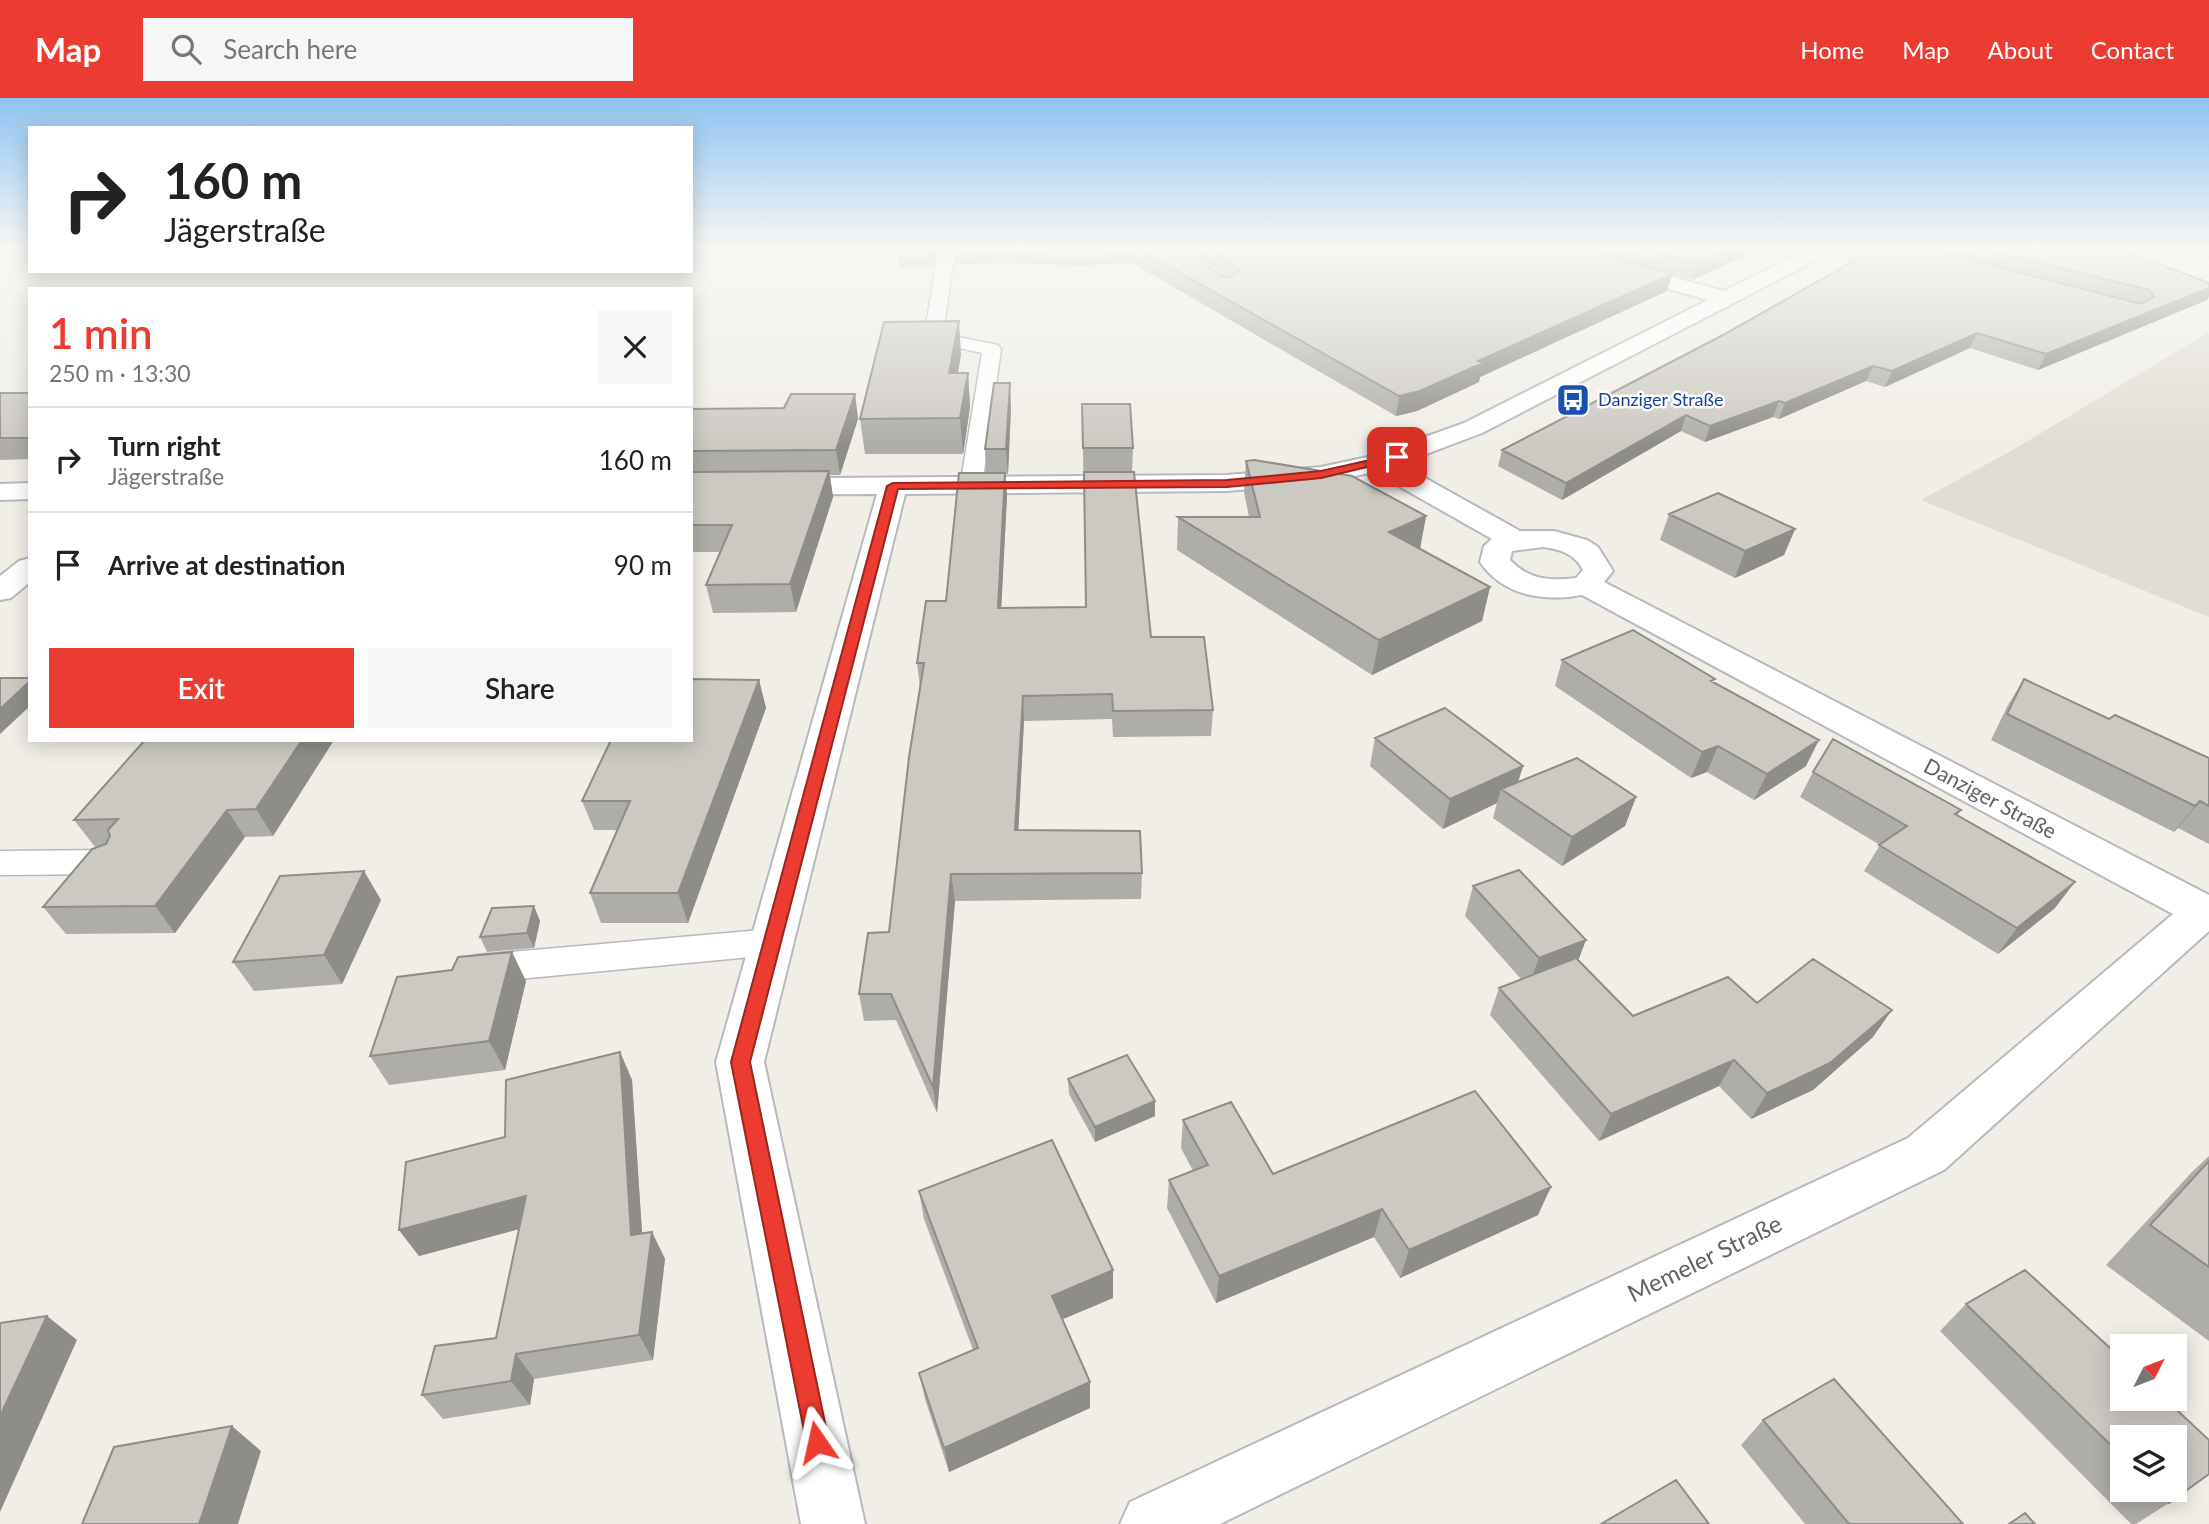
<!DOCTYPE html>
<meta charset="utf-8">
<style>
body{margin:0;font-family:Lato,sans-serif;background:#f6f6f6;color:#222;height:100vh;display:flex;flex-direction:column;font-size:26px;white-space:nowrap}
*{box-sizing:border-box;margin:0}
p{font-size:23px;color:#767676}
.icon{flex:none;width:38px;height:38px;fill:none;stroke:currentColor;stroke-width:2;stroke-linecap:round;stroke-linejoin:round}
.map{position:relative;flex:1;overflow:hidden}
.details{position:absolute;left:28px;top:189px;width:665px;height:455px;display:flex;flex-direction:column;background:#fff;border-radius:0px;box-shadow:0 4px 18px #0003}
.details>*{flex:none}
.hud{position:absolute;left:28px;top:28px;width:665px;height:147px;border-radius:0px;box-shadow:0 4px 18px #0003;background:#fff;color:#222;overflow:hidden}
.needle{width:46px;rotate:48deg}
.tools{position:absolute;left:2110px;top:1236px;display:grid;gap:14px}
.tools a{display:grid;place-items:center;width:77px;height:77px;border-radius:0px;background:#fff;box-shadow:0 4px 18px #0003;font-size:35px}
.pin{position:absolute;display:grid;place-items:center;width:60px;height:60px;color:#fff;margin:-30px;border-radius:14px;box-shadow:0 4px 10px #0006}
.me{position:absolute;width:77px;margin:-38px;rotate:349deg;stroke-linejoin:round;filter:drop-shadow(0 0 5px #0008)}
.turn{display:flex;align-items:center;gap:24px;height:147px;padding:0 21px;font-size:32px}
.turn .icon{width:91px;height:91px;stroke-width:2.5}
.turn b{display:block;font-size:49px;line-height:60px}
.round{display:grid;place-items:center;flex:none;width:74px;height:74px;border-radius:0px;background:#f6f6f6}
.overview{display:flex;align-items:center;justify-content:space-between;height:119px;padding:0 21px}
h1{font-size:42px;font-weight:600;line-height:52px;color:#ec3b30}
.button{display:flex;gap:14px;margin-top:auto;padding:14px 21px}
.button a{flex:1;height:80px;border-radius:0px;background:#ec3b30;color:#fff;font-size:28px;font-weight:600;line-height:80px;text-align:center}
.button a+a{background:#f6f6f6;color:#222}
ul{padding:0;list-style:none}
li{display:flex;align-items:center;gap:21px;height:105px;padding:0 21px;border-top:2px solid #e0e0e0}
li div{flex:1}
li b{display:block;font-size:26px}
li em{font-style:normal}
header{display:flex;align-items:center;gap:42px;box-sizing:border-box;height:98px;padding:0 35px;background:#ec3b30;color:#fff}
header strong{font-size:33px}
nav{display:flex;gap:38px;margin-inline-start:auto;font-size:24px}
.search{width:490px;height:63px;background:#f6f6f6;display:flex;align-items:center;gap:18px;box-sizing:border-box;padding:0 24px;border-radius:0px;color:#767676;font-size:26px}
.map>svg:first-child{display:block}
.education{fill:#e0ddd4}
.lines{fill:none;stroke-linecap:round;stroke-linejoin:round}
.service-casing{stroke:#b6b9bd;stroke-width:3}
.minor-casing{stroke:#b6b9bd;stroke-width:4}
.motorway-casing{stroke:#f6a500;stroke-width:4}
.service{fill:#fff;fill-rule:evenodd}
.minor{fill:#fff;fill-rule:evenodd}
.motorway{fill:#fee08f;fill-rule:evenodd}
.wall{fill:#afada8;fill-rule:evenodd}
.shaded-wall{fill:#8f8d88}
.building{fill:#ccc9c3;stroke:#8f8d88;stroke-width:2}
.route{fill:#ec3b30;stroke:#99261f;stroke-width:2}
.labels{text-anchor:middle;stroke-width:5;stroke-linejoin:round;paint-order:stroke}
.far-transit-label{font-size:18px;fill:#164399;stroke:#fff;text-anchor:start}
.street-label{font-size:21px;fill:#5e6267;stroke:#fff}
.near-street-label{font-size:24px;fill:#5e6267;stroke:#fff}
</style>
<header>
<strong>Map</strong>
<div class="search"><svg class="icon" aria-label="search" viewBox="0 0 24 24"><circle cx="10" cy="10" r="6"/><path d="M15 15l6 6"/></svg>Search here</div>
<nav><a>Home</a><a>Map</a><a>About</a><a>Contact</a></nav>
</header>
<div class="map">
<svg width="2209" height="1426" viewBox="0 0 2209 1426">
<rect width="100%" height="100%" fill="#f0eee6"/>
<path class="education" d="M2207 235 2209 236V519L1921 402 2018 349Z"/>
<g class="lines">
<defs>
<path id="service" d="M939 150H955L943 236 998 247 1001 251 982 388 979 393H963L960 388 982 255 927 243 924 239Z
M2070 150H2089L2090 151 2082 156Z
M112 752 124 756 128 764 124 772 112 776 0 777V753Z
M772 831 784 835 790 844 784 853 772 857 477 885 464 881 459 871 464 861 477 857Z"/>
<path id="minor" d="M1534 150H1563L1724 193 1811 150H1834L1832 154 1482 335 1400 366 1520 433H1554L1587 442 1598 449 1613 473 1604 484 2209 797V833L1944 1072 1220 1426H1120L1130 1404 1908 1040 2173 816 1582 497C1544 504 1503 498 1480 464L1484 448 1492 441 1374 374 1321 385 1227 393 905 396 764 964 865 1426H801L716 964 877 396 691 397V381L1227 377 1321 369 1372 358 1464 325 1708 202 1536 154ZM1543 449C1560 451 1575 456 1583 472L1576 480C1550 483 1529 482 1510 462L1512 453Z
M30 385V401L0 402V386Z
M30 460V484L11 500 0 502V478L19 463Z"/>
<path id="motorway" d="M2193 150H2209V158L2195 154Z"/>
</defs>
<use href="#service" class="service-casing"/>
<use href="#minor" class="minor-casing"/>
<use href="#motorway" class="motorway-casing"/>
<use href="#service" class="service"/>
<use href="#minor" class="minor"/>
<use href="#motorway" class="motorway"/>
</g>
<path class="wall" d="M691 150H937L933 168 899 170 897 155H838V150L691 151Z
M954 150H1184L1221 178H1224L1187 150H1762L1692 182 1672 176 1667 193 1480 279 1479 284 1417 313 1396 318 1132 165 1080 168 1005 165 955 167Z
M1841 150H2062L2076 155 2209 185V198L2207 202 2038 272 1970 250 1885 289 1866 283 1779 321 1773 319 1705 344 1681 333 1562 402 1498 368 1502 352 1723 237 1849 166Z
M961 256 958 275H968L970 309 963 356H865L860 321Z
M0 295H30V361L0 362Z
M855 296 858 321 840 377H830L833 399 796 514 713 515 706 487 720 454H691V311L784 310Z
M1082 306 1133 350 1132 374 1151 539 1213 612 1211 638 1113 639 1112 621 1024 623 1018 732 1142 775 1141 801 955 803 937 1015 896 922 864 923 859 896 889 834 920 589 917 565 946 503 986 375 985 351 1011 309 1008 376H1005L1007 398 1001 510 1086 509Z
M1246 363 1426 418 1420 450 1490 489 1482 523 1372 577 1177 452 1178 419H1249L1244 394Z
M1669 416 1795 431 1784 457 1735 480 1660 442Z
M1562 562 1714 585 1806 668 1754 702 1707 674 1691 680 1555 588Z
M2024 581 2109 621 2209 660V746L2178 730 2174 734 1991 642 2008 607Z
M759 582 766 610 688 825H601L590 795 618 732H594L582 703Z
M1375 640 1523 668 1518 684 1636 699 1625 728 1562 768 1493 720 1497 705 1443 731 1370 668Z
M334 642 273 738 245 739 175 835 66 836 43 809 98 749H95L74 722Z
M1813 674 1961 712 1957 718 2055 810 1998 856 1864 773 1880 747 1800 699Z
M1473 788 1578 862 1633 918 1757 905 1873 939 1813 992 1751 1021 1719 988 1599 1043 1490 917 1499 890 1521 881 1465 818Z
M381 802 342 886 254 893 233 864Z
M540 823 534 850 487 854 480 839Z
M526 883 505 972 389 987 370 958Z
M620 954 632 982 642 1136 652 1134 665 1161 653 1262 534 1281 530 1307 443 1321 422 1297 496 1240 519 1131 419 1158 399 1132 505 1039Z
M1068 981 1155 1003V1018L1095 1044 1069 996Z
M1183 1022 1273 1076 1538 1117 1400 1180 1374 1139 1216 1205 1167 1110 1169 1082 1193 1073 1181 1050Z
M2209 1058V1243L2106 1167 2192 1074Z
M919 1093 1113 1172V1200L1062 1221 1090 1284V1310L949 1374 925 1301 919 1275 973 1252 924 1121Z
M2025 1172 2123 1262V1300H2164L2209 1342V1376L2169 1405 2136 1426H2131L1940 1233 1966 1206ZM2123 1339H2175V1391H2123Z
M1763 1322 1963 1426H1805L1741 1347Z"/>
<path class="shaded-wall" d="M932 150H937L933 168 932 152Z
M1731 150H1762L1692 182 1698 165Z
M1672 176 1667 193 1480 279 1479 284 1417 313 1396 318 1399 298Z
M2209 190V198L2207 202 2038 272 2046 256Z
M959 223 961 256 952 309 949 275Z
M1977 235 1970 250 1885 289 1892 273Z
M1873 268 1866 283 1779 321 1785 305Z
M968 275 970 309 963 356 960 320Z
M1010 285 1011 309 1008 376 1006 351Z
M855 296 858 321 840 377 836 352Z
M1779 303 1773 319 1705 344 1710 328Z
M1686 317 1681 333 1562 402 1566 385Z
M829 373 833 399 796 514 790 486Z
M1005 375 1007 398 1000 535 998 510Z
M1426 418 1420 451 1389 434Z
M1795 431 1784 457 1735 480 1745 453Z
M1490 489 1482 523 1372 577 1379 542Z
M759 582 766 610 688 825 678 795Z
M30 583V608L0 636V611Z
M1023 598 1024 623 1017 759 1015 732Z
M302 642H334L273 738 256 711Z
M1819 642 1806 668 1754 702 1767 676Z
M1718 648 1707 674 1691 680 1702 654Z
M1523 668 1514 697 1501 691 1497 705 1443 731 1450 701Z
M1636 699 1625 728 1562 768 1572 739Z
M2200 703 2178 730 2174 734 2195 708Z
M227 712 245 739 175 835 155 808Z
M364 773 381 802 342 886 324 857Z
M951 776 955 803 937 1015 933 989Z
M2075 784 2055 810 1998 856 2017 830Z
M534 808 540 823 534 850 527 835Z
M1586 842 1575 871 1528 889 1539 860Z
M512 854 526 883 505 972 489 943Z
M1892 912 1873 939 1813 992 1751 1021 1767 995Z
M620 954 632 982 644 1164 631 1137Z
M1734 962 1719 988 1599 1043 1611 1016Z
M1155 1003V1018L1095 1044V1029Z
M1551 1089 1538 1117 1400 1180 1409 1152Z
M526 1098 542 1125 419 1158 399 1132Z
M1382 1111 1374 1139 1216 1205 1219 1178Z
M652 1134 665 1161 653 1262 639 1237Z
M1113 1172V1200L1054 1225 1052 1198Z
M47 1218 77 1242 0 1414V1318Z
M516 1256 534 1281 530 1307 511 1283Z
M1090 1284V1310L949 1374 944 1350Z
M232 1328 261 1353 238 1426H199Z"/>
<path class="building" d="M898 150H932V152L897 153Z
M1048 150H1102L1080 151Z
M1136 150H1184L1221 178 1231 179 1240 172 1210 150H1575L1672 176 1478 263 1483 265 1420 293 1399 298Z
M1640 150H1731L1698 165Z
M1853 150H1923L2141 206 2154 199 2149 192 1979 150H2062L2076 155 2120 151 2209 185V190L2046 256 1977 235 1892 273 1873 268 1785 305 1779 303 1710 328 1686 317 1566 385 1502 352 1723 237 1859 160Z
M959 223 949 275H968L960 320 860 321 884 224Z
M994 285H1010L1006 351H985Z
M0 295H30V340H0Z
M791 296H855L836 352 691 353V311L784 310Z
M1082 306H1130L1133 350H1083Z
M1254 362 1352 378 1426 418 1389 434 1490 489 1379 542 1178 419H1260L1246 363Z
M829 373 790 486 706 487 732 427H691V374Z
M1084 374H1134L1151 539H1204L1213 612 1113 613 1112 596 1023 598 1015 732 1140 733 1142 775 951 776 933 989 891 896H859L868 835 889 834 909 659 924 565H917L926 503H946L959 375H1005L998 510 1086 509Z
M1718 395 1795 431 1745 453 1669 416Z
M1633 532 1715 581 1711 583 1819 642 1767 676 1718 648 1702 654 1562 562Z
M0 580H30V583L0 611Z
M691 581 759 582 678 795H590L630 703H582L611 642H691Z
M2024 581 2109 621 2115 617 2209 660V708L2200 703 2195 708 2007 616Z
M1445 610 1523 668 1450 701 1375 640Z
M1833 641 1961 712 1955 716 2075 784 2017 830 1879 747 1907 728 1813 674Z
M145 642H302L256 711 227 712 155 808 43 809 92 751 106 746 110 738 108 732 118 721 74 722Z
M1577 660 1636 699 1572 739 1501 691Z
M1519 772 1586 842 1539 860 1473 788Z
M364 773 324 857 233 864 280 778Z
M534 808 527 835 480 839 492 810Z
M512 854 489 943 370 958 397 879 452 872 458 859Z
M1576 860 1633 918 1728 879 1757 905 1813 861 1892 912 1830 965 1767 995 1734 962 1611 1016 1499 890Z
M620 954 631 1137 652 1134 639 1237 516 1256 511 1283 422 1297 435 1248 496 1240 526 1098 399 1132 406 1064 505 1039 506 982Z
M1127 957 1155 1003 1095 1029 1068 981Z
M1475 993 1551 1089 1409 1152 1382 1111 1219 1178 1169 1082 1208 1067 1183 1022 1231 1004 1273 1076Z
M1052 1042 1113 1172 1052 1198 1090 1284 944 1350 919 1275 978 1250 919 1093Z
M2209 1063V1169L2150 1127Z
M2025 1172 2123 1262V1300H2164L2209 1342V1376L2169 1405 2155 1391H2175V1339H2123V1359L1966 1206Z
M47 1218 0 1318V1225Z
M1834 1281 1963 1426H1849L1763 1322Z
M232 1328 199 1426H82L114 1349Z
M1676 1382 1709 1426H1601Z
M2025 1415 2035 1426H2009Z"/>
<linearGradient id="sky" x2="0" y2="1"><stop stop-color="#8ec3f1"/><stop offset="0.43" stop-color="#f8f7f4"/><stop offset="1" stop-color="#f8f7f4" stop-opacity="0"/></linearGradient>
<rect width="2209" height="349" fill="url(#sky)"/>
<path class="route" d="M1397 356H1401V361L1321 380 1227 389 898 391 750 964 829 1344 825 1353 817 1357 808 1353 731 964 887 388 893 385 1227 382 1321 373Z"/>
<defs>
<symbol id="bus-square" viewBox="-11 -11 22 22"><rect x="-9" y="-9" width="18" height="18" rx="4" fill="#1a4fb4" stroke="#fff"/><path d="M-5-6H5V4H4V6H2V4H-2V6H-4V4H-5ZM-3.5-4V0h7V-4ZM-3.5 1.2v1.5H-2V1.2ZM2 1.2v1.5H3.5V1.2Z" fill="#fff"/></symbol>
</defs>
<g fill-rule="evenodd">
<use href="#bus-square" x="1554" y="283" width="38" height="38"/>
</g>
<g class="labels">
<g class="far-transit-label">
<text x="1598" y="308">Danziger Straße</text>
</g>
<g class="street-label">
<text transform="translate(1990 701) rotate(28)" y="7">Danziger Straße</text>
</g>
<g class="near-street-label">
<text transform="translate(1705 1161) rotate(-26)" y="8">Memeler Straße</text>
</g>
</g>
</svg>
<div class="tools">
<a><svg class="needle" viewBox="-14 -14 28 28"><path d="M0-13l5 13h-10z" fill="#e53935"/><path d="M0 13l5-13h-10z" fill="#767676"/></svg></a>
<a><svg class="icon" aria-label="layers" viewBox="0 0 24 24"><path d="M12 4l9 5-9 5-9-5zM3 14l9 5 9-5"/></svg></a>
</div>
<div class="pin" style="left:1397px;top:359px;background:#d93025"><svg class="icon" aria-label="arrive" viewBox="0 0 24 24"><path d="M6 21V4h12l-3 4 3 4H6"/></svg></div>
<svg class="me" style="left:817px;top:1344px" viewBox="-20 -20 40 40"><path d="M0-17L14 15 0 8-14 15z" fill="#ec3b30" stroke="#fff" stroke-width="4"/></svg>
<div class="hud">
<div class="turn"><svg class="icon" aria-label="right" viewBox="0 0 24 24"><path d="M7 20v-9h11M14 6l5 5-5 5"/></svg><div><b>160 m</b>Jägerstraße</div></div>
</div>
<section class="details">
<div class="overview"><div><h1>1 min</h1><p>250 m · 13:30</p></div><a class="round"><svg class="icon" aria-label="close" viewBox="0 0 24 24"><path d="M6 6l12 12M18 6L6 18"/></svg></a></div>
<ul>
<li><svg class="icon" aria-label="right" viewBox="0 0 24 24"><path d="M7 20v-9h11M14 6l5 5-5 5"/></svg><div><b>Turn right</b><p>Jägerstraße</p></div><em>160 m</em></li>
<li><svg class="icon" aria-label="arrive" viewBox="0 0 24 24"><path d="M6 21V4h12l-3 4 3 4H6"/></svg><div><b>Arrive at destination</b></div><em>90 m</em></li>
</ul>
<div class="button"><a>Exit</a><a>Share</a></div>
</section>
</div>
